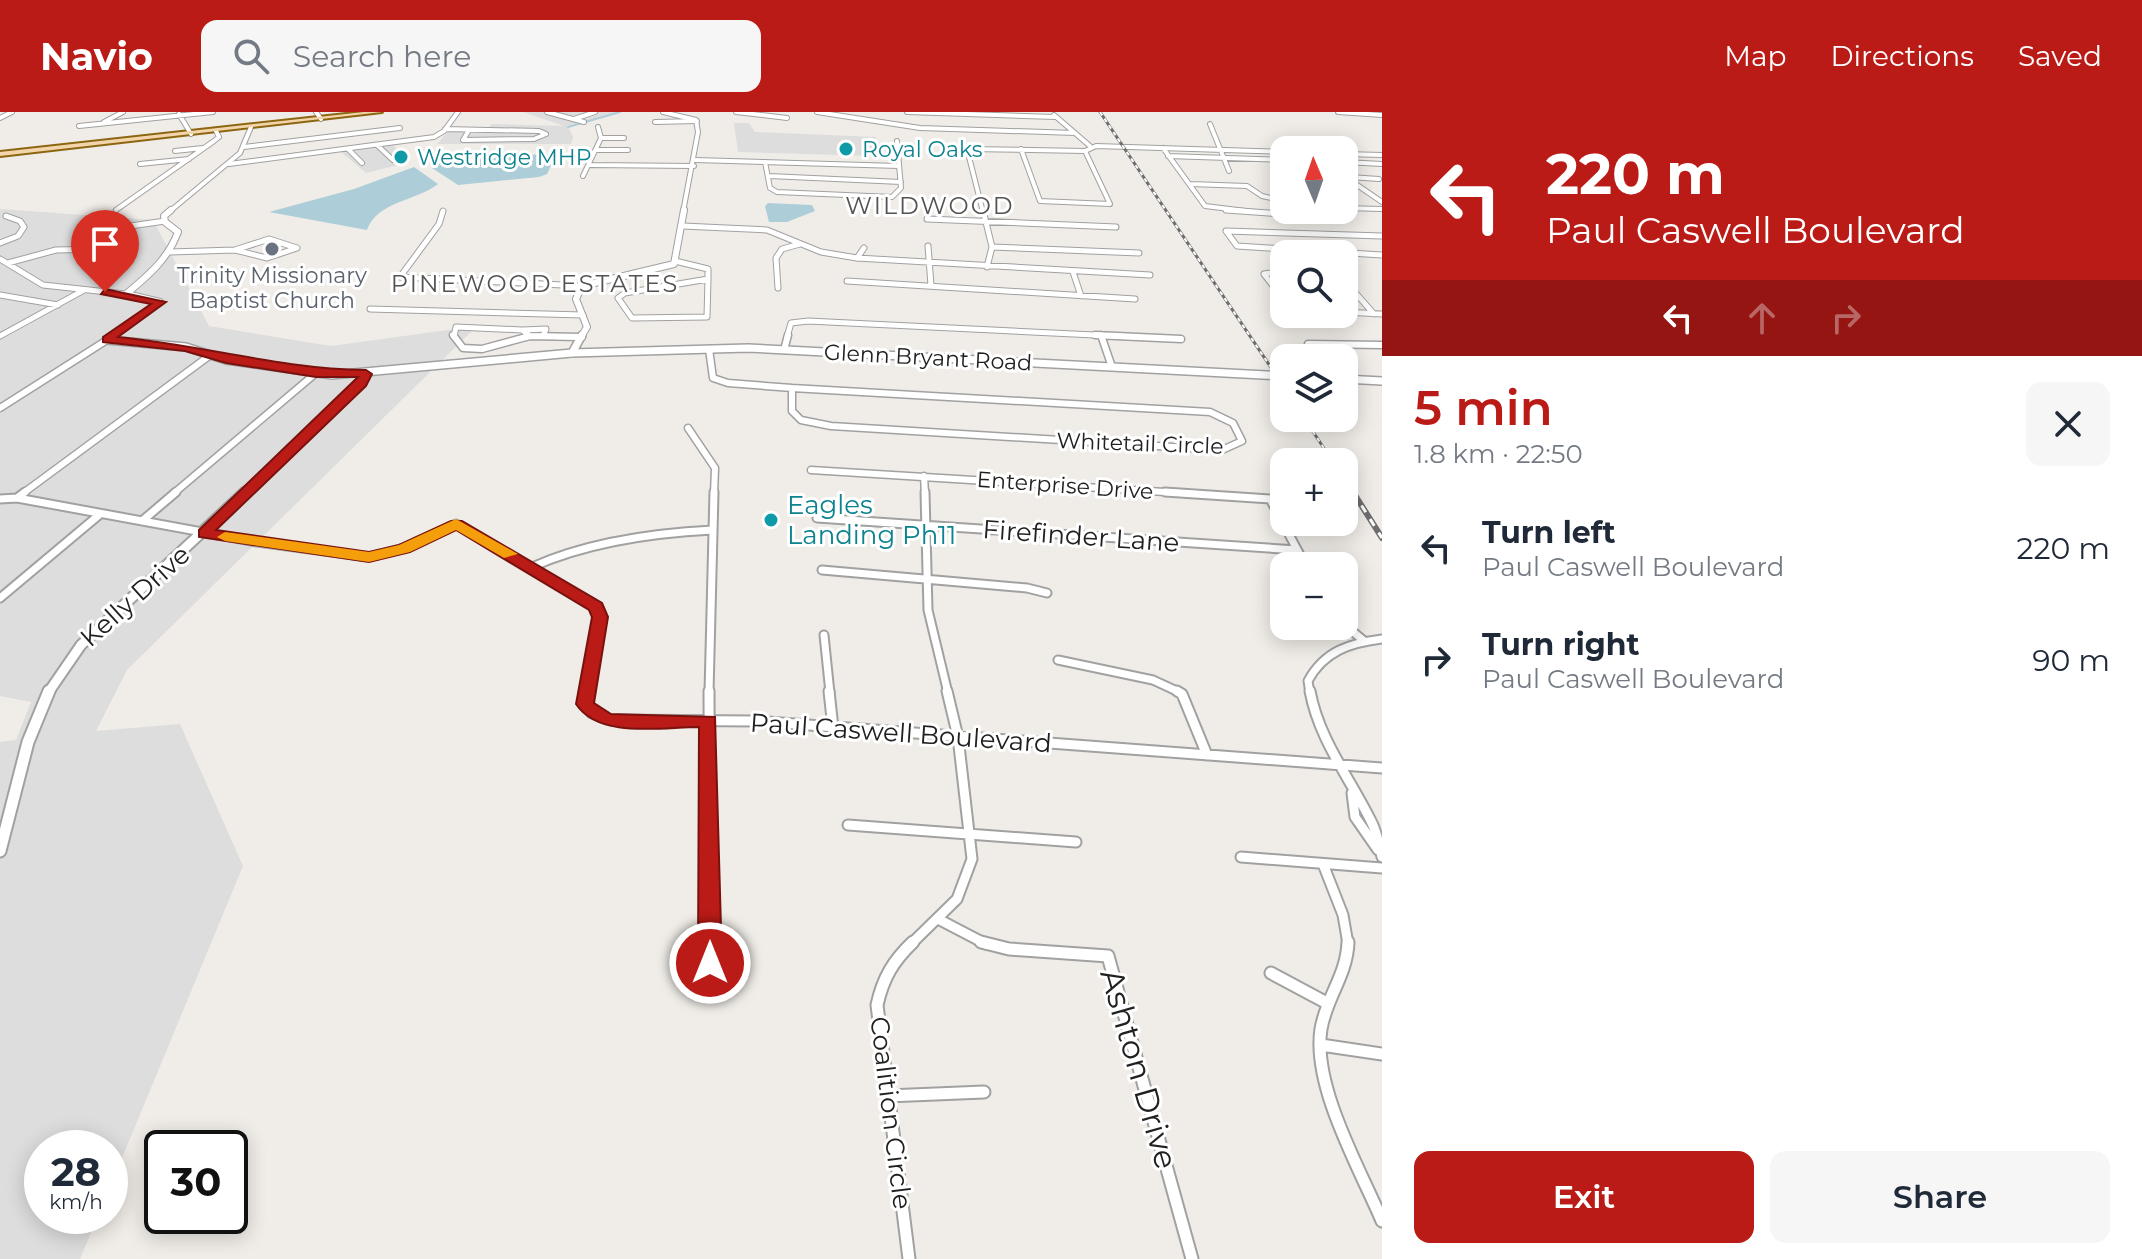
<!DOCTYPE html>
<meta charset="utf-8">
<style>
body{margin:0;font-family:Montserrat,sans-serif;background:#f6f6f7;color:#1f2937;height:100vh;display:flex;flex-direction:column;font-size:30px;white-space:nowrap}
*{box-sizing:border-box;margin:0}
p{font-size:26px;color:#747a83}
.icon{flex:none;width:44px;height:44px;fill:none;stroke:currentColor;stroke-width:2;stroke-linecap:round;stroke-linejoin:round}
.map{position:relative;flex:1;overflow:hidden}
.panel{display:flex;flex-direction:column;background:#fff;width:760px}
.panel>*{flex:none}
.guide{background:#ba1b16;color:#fff;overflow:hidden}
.needle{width:52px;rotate:358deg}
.buttons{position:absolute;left:1270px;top:24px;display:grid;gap:16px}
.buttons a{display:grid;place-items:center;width:88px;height:88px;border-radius:16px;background:#fff;box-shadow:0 4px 20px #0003;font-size:40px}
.speed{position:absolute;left:24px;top:1018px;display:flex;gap:16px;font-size:40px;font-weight:700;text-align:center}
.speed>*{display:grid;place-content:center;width:104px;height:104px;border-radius:50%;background:#fff;box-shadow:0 4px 20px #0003;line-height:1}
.speed small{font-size:20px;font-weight:400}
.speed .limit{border:4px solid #111;border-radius:12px;background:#fff;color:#111}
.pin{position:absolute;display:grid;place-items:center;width:68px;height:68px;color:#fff;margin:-82px -34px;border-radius:50% 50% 50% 0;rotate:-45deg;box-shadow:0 0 8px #0007}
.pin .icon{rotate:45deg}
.me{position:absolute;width:88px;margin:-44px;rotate:0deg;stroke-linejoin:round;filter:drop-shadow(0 0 6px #0008)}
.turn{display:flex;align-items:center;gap:28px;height:168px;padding:0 32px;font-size:36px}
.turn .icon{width:104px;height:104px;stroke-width:2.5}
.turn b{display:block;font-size:56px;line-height:68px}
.lanes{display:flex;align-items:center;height:76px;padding:0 32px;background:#0003;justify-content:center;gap:40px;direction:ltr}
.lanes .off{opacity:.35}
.round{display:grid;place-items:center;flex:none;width:84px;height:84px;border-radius:16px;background:#f6f6f7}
.headline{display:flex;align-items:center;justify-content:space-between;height:136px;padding:0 32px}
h1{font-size:48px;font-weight:600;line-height:60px;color:#ba1b16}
.action{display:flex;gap:16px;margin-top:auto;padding:16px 32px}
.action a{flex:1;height:92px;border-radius:16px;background:#ba1b16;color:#fff;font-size:32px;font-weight:600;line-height:92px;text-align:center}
.action a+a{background:#f6f6f7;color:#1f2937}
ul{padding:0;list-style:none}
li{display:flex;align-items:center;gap:24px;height:112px;padding:0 32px}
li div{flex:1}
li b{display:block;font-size:30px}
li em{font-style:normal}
header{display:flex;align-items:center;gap:48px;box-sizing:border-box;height:112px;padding:0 40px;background:#ba1b16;color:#fff}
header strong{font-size:38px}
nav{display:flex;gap:44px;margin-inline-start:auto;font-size:28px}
.search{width:560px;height:72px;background:#f6f6f7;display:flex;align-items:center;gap:20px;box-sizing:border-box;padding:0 28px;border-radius:16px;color:#747a83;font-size:30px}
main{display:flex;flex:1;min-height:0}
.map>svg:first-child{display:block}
.residential{fill:#dedddd}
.water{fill:#adcdd8}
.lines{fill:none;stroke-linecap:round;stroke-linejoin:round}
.stream{stroke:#adcdd8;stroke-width:2}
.minor-far5-casing{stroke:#a1a1a1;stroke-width:6}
.minor-far4-casing{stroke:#a1a1a1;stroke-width:7}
.minor-far3-casing{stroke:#a1a1a1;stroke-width:9}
.minor-far2-casing{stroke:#a1a1a1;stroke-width:11}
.minor-far1-casing{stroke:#a1a1a1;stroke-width:13}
.minor-casing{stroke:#a1a1a1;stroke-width:15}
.tertiary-far4-casing{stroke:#a1a1a1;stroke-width:6}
.tertiary-far3-casing{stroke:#a1a1a1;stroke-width:8}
.tertiary-far2-casing{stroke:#a1a1a1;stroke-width:10}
.tertiary-far1-casing{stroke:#a1a1a1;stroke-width:13}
.tertiary-casing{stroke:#a1a1a1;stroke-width:15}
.primary-casing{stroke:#8c6611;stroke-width:4}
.minor-far5{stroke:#fff;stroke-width:4}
.minor-far4{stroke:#fff;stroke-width:5}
.minor-far3{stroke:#fff;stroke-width:6}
.minor-far2{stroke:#fff;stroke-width:7}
.minor-far1{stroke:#fff;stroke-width:9}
.minor{stroke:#fff;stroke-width:11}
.tertiary-far4{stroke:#fff;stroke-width:4}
.tertiary-far3{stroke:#fff;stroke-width:6}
.tertiary-far2{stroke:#fff;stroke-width:7}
.tertiary-far1{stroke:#fff;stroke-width:9}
.tertiary{stroke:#fff;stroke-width:11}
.primary{fill:#f2d5aa;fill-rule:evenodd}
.rail-far1-casing{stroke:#6e6e6e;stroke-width:3}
.rail-casing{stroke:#6e6e6e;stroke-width:6}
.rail-far1{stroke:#fff;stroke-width:2;stroke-dasharray:4;stroke-linecap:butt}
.rail{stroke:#fff;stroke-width:3;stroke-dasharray:8;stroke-linecap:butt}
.route{fill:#ba1b16;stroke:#79120e;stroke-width:2}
.slow{fill:#f59e0b}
.culture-dot{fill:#0f9aa8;stroke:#fff;stroke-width:3}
.worship-dot{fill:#6b7280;stroke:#fff;stroke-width:3}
.labels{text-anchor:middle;stroke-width:6;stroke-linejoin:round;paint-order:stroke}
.far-culture-label{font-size:22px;fill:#0d838f;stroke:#fff;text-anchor:start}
.far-worship-label{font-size:22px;fill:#5b616d;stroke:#fff}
.far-street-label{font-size:22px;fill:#202020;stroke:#fff}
.far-neighbourhood-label{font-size:24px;letter-spacing:2px;fill:#535353;stroke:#fff}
.culture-label{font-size:26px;fill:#0d838f;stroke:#fff;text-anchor:start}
.street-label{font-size:26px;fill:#202020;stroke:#fff}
.near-street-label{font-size:32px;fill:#202020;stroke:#fff}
</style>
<header>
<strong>Navio</strong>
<div class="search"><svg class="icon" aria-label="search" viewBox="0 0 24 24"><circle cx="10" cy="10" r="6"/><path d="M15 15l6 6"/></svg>Search here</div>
<nav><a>Map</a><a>Directions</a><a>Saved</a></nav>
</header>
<main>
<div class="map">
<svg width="1382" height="1147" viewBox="0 0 1382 1147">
<rect width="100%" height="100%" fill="#f0ede8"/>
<path class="residential" d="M523 0H620L568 14 573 25 571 32H437L451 16H488L492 12 564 14Z
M734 11H749L755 20 876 25 874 44 738 40Z
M392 32 411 50 366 61 340 39Z
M0 97 153 108 209 214 331 234 477 214 127 558 96 619 180 612 243 754 110 1075V1036H42V1104H98L80 1147H0V630L16 628 31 590 0 584Z"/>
<path class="water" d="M553 41 555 45 547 62 539 65 458 73 432 56 439 51Z
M414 55 438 72C417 89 377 89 367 118L269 100 354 77Z
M768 91 812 93 815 99 787 110H769L765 94Z"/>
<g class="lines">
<path class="stream" d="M568 15 620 0"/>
<defs>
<path id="minor-far5" d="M316 0 321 7
M547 0 584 10
M736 0 787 6
M817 0 920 16 1075 21
M907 0 1056 5
M1338 0 1382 3
M179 2 191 22
M1054 3 1090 34
M0 6 12 0
M574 7 595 0
M104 10 123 0
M655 10 697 9
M1210 12 1229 59
M79 14 213 0
M445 17 539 19 546 22 534 27 463 28 469 18
M601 26H624
M377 33 393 48
M244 35 400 16
M1163 36 1205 94 1254 100
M348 37 362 51
M1021 37 1040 89 1110 92 1085 39
M597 38H628
M175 39 203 36
M1085 39 1096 34 1284 40
M1344 42 1382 43
M1168 44 1284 48
M695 48 899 54
M765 50 770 76 777 80 892 85 901 76 897 29
M1344 50 1382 52
M140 52 189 47
M229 52 434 25 444 19 458 0
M590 53 694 54
M583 64 601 26 598 15
M769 64 901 70
M1344 64 1382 90
M1349 65 1379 67
M1190 72 1247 74 1262 84 1284 89
M1344 96 1382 97
M116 98 214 29 219 25 216 19
M983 100 967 37 1085 39"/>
<path id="minor-far4" d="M983 98 992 135 987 155
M1226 98 1296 103 1299 98
M443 99 439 112 400 165 582 174
M927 107 1116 115
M683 114 767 118 821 140 857 146 1150 163
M96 119 165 109
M1382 124 1226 119 1237 134 1382 143
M269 127 297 136 267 146 235 138Z
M0 131 18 124 24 115 20 109 6 104
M928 134 931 173
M992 135 1139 141
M170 140 235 138
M857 146 864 136
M0 147 43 173 126 182
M675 149 708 157V167
M8 151 56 138 100 137
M1284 159 1264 162 1284 188
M1073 160 1081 184
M708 167 707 205 632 206 618 186 625 181Z
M1344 168 1374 202
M847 169 1135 187
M778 176 776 146 782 137 800 132
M0 183 58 193
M370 197 583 203
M1344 200 1382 202
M523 218 546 217 543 224
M0 224 84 178
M530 224 574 225
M454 225 456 215 522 218 530 224
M527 225 530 224
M787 225 791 211 808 209 1136 225"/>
<path id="minor-far3" d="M453 223 463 236 482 237 530 224
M1095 223 1181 227
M1101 223 1112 255
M530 224 582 225
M1308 232 1382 233
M709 237 713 266 728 271 792 276
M784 238 788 223
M792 276 1210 300 1233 311 1242 329 1222 338 831 314 801 308 792 299Z
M0 296 107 228
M688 316 715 356 714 382
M811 358 1197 382
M924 364 925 382
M22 382 209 244
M173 382 316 261"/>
<path id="minor-far2" d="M925 380 928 498 948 581
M1165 380 1270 387 1306 454
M17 386 25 380
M0 387 17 386 257 430 369 445 404 436 456 412 596 495 600 505 587 581
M817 406 1297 438
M142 409 176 380
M532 455C588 430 652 421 713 418
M822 458 1027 476 1047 481
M0 486 99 403
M1344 512 1364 529
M824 523 830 581
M1058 548 1153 568 1181 581
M709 581 714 380
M1310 581 1308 569C1324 539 1350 531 1382 527"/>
<path id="minor-far1" d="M587 579 585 592 592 601 610 608 756 609 1382 656
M709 579 710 832
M829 579 833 616
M1177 579 1182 582 1207 643
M1310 579C1319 628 1350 666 1371 709 1377 720 1379 733 1382 745
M1352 681 1355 705 1378 738
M848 713 1076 730
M1241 745 1382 756
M1323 752 1343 803 1348 832
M938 807 986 832
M911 832 957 787 972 747 958 625 947 579"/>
<path id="minor" d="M710 830V851
M981 830 1009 837 1108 844 1192 1147
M1348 830C1347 863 1326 886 1321 917 1312 974 1360 1057 1382 1109
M1271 861 1327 891
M1321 933 1382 942
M887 984 984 980
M909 1147 877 893C883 866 893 849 913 830"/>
<path id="tertiary-far4" d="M663 0 696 8 698 20 683 100
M169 100 240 41 251 15"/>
<path id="tertiary-far3" d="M111 225 160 190 126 182C148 164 168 147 178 120L165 110 164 104 171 98
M581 225 587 215 576 187 582 174 674 152 684 98"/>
<path id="tertiary-far2" d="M107 228 186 235 226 248 332 263 572 241 748 236 1284 264
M107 228 114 223
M572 241 582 223
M1344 267 1382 269
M243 382 362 272 366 262"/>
<path id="tertiary-far1" d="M48 581 81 533 245 380"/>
<path id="tertiary" d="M0 739 28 630 49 579"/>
<path id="primary" d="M364 0H382L0 44V40Z"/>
</defs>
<use href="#minor-far5" class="minor-far5-casing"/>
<use href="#minor-far4" class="minor-far4-casing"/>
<use href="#minor-far3" class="minor-far3-casing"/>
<use href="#minor-far2" class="minor-far2-casing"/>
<use href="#minor-far1" class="minor-far1-casing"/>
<use href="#minor" class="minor-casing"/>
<use href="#tertiary-far4" class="tertiary-far4-casing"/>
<use href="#tertiary-far3" class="tertiary-far3-casing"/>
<use href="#tertiary-far2" class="tertiary-far2-casing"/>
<use href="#tertiary-far1" class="tertiary-far1-casing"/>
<use href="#tertiary" class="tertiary-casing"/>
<use href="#primary" class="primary-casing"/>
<use href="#minor-far5" class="minor-far5"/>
<use href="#minor-far4" class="minor-far4"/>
<use href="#minor-far3" class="minor-far3"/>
<use href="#minor-far2" class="minor-far2"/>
<use href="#minor-far1" class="minor-far1"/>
<use href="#minor" class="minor"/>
<use href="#tertiary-far4" class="tertiary-far4"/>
<use href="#tertiary-far3" class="tertiary-far3"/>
<use href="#tertiary-far2" class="tertiary-far2"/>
<use href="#tertiary-far1" class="tertiary-far1"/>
<use href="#tertiary" class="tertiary"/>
<use href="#primary" class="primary"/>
<defs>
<path id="rail-far1" d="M1100 0 1284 275
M1304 306 1333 350
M1344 367 1354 382"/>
<path id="rail" d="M1353 380 1382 426"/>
</defs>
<use href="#rail-far1" class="rail-far1-casing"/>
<use href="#rail" class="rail-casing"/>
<use href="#rail-far1" class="rail-far1"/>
<use href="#rail" class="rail"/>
</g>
<path class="route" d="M105 177 166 190 118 225C202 233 281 257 366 258L372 262 366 274 216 418 369 440 399 433 451 409H462L602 491 608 505 594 591 611 602 715 605 722 851 718 858H701L698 851 699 615C661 615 599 627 576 592L592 505 589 498 456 418 410 440 369 450 199 425V418L358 265H316L226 251 185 239 103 230V225L151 192 101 182Z"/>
<path class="slow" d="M456 407 518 442 504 446 456 418 410 440 369 450 225 429 217 425 225 420 369 440 399 433Z"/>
<g class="culture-dot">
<circle cx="846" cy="37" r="8"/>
<circle cx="401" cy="45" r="8"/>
<circle cx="771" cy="408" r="8"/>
</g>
<circle class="worship-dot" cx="272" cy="137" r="8"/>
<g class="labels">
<g class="far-culture-label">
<text x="862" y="45">Royal Oaks</text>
<text x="417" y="53">Westridge MHP</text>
</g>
<g class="far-worship-label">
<text x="272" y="171">Trinity Missionary<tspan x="272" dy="25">Baptist Church</tspan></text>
</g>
<g class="far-street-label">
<text transform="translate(928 245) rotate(3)" y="8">Glenn Bryant Road</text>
<text transform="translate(1140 331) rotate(2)" y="8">Whitetail Circle</text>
<text transform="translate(1065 373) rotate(4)" y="8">Enterprise Drive</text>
</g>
<g class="far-neighbourhood-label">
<text x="930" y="102">WILDWOOD</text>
<text x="535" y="180">PINEWOOD ESTATES</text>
</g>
<g class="culture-label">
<text x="787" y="402">Eagles<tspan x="787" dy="30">Landing Ph11</tspan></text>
</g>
<g class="street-label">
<text transform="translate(1081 424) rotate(4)" y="9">Firefinder Lane</text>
<text transform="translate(135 484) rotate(-42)" y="9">Kelly Drive</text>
<text transform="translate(901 621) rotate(4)" y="9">Paul Caswell Boulevard</text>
<text transform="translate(891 1001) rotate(83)" y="9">Coalition Circle</text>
</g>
<g class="near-street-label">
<text transform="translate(1139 957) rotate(74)" y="11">Ashton Drive</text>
</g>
</g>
</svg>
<div class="buttons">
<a><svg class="needle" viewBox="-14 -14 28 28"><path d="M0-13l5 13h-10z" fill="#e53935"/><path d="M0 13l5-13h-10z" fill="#747a83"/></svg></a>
<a><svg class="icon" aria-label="search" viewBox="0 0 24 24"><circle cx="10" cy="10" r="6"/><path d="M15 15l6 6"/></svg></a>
<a><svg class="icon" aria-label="layers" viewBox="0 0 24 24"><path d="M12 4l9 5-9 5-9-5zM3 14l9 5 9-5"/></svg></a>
<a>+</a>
<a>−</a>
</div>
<div class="speed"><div>28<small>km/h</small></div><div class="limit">30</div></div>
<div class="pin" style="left:105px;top:180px;background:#d93025"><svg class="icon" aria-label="arrive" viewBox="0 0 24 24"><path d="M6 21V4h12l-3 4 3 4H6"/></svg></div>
<svg class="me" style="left:710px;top:851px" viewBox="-20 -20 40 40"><circle r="17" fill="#ba1b16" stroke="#fff" stroke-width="3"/><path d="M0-11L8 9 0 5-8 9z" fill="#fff"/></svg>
</div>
<section class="panel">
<div class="guide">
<div class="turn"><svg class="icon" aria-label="left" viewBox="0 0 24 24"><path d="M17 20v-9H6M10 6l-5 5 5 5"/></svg><div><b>220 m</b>Paul Caswell Boulevard</div></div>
<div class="lanes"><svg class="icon" aria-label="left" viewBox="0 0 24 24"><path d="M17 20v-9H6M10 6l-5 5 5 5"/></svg><svg class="icon off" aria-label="ahead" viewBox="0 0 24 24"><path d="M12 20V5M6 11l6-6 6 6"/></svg><svg class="icon off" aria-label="right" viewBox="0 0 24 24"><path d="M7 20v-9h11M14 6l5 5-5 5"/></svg></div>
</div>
<div class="headline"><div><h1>5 min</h1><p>1.8 km · 22:50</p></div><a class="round"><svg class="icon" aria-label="close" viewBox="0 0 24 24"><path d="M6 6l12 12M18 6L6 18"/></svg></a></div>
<ul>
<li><svg class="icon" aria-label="left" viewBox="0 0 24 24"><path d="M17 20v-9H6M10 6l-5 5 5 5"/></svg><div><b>Turn left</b><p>Paul Caswell Boulevard</p></div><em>220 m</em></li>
<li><svg class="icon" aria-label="right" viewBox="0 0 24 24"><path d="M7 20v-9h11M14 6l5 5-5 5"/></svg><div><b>Turn right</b><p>Paul Caswell Boulevard</p></div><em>90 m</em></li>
</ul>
<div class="action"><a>Exit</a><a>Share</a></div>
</section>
</main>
